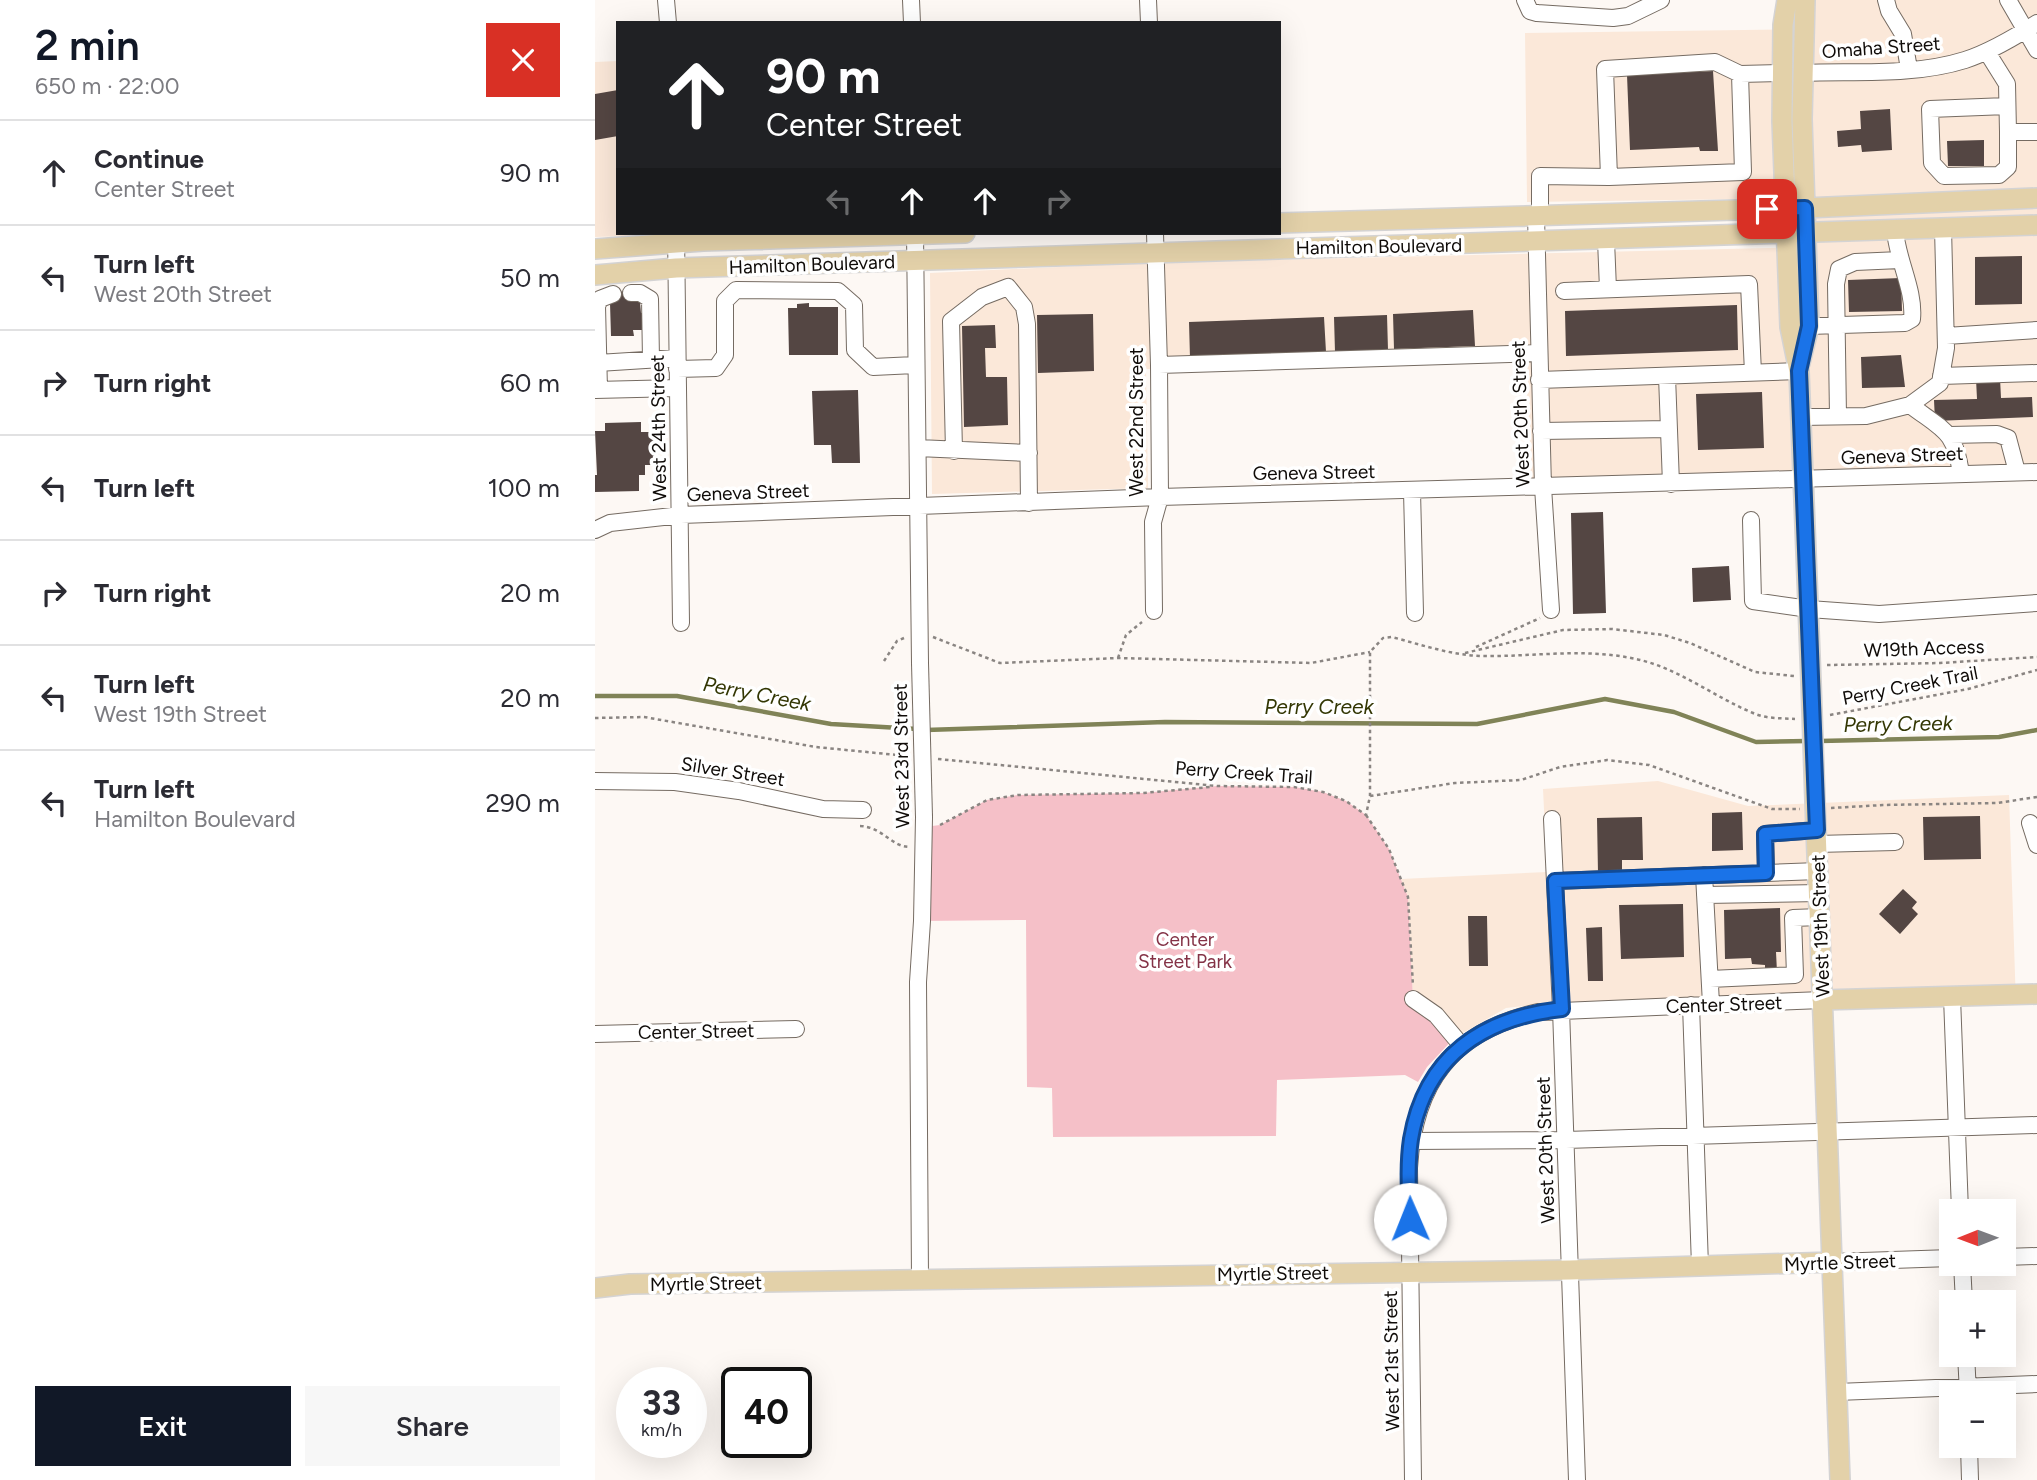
<!DOCTYPE html>
<meta charset="utf-8">
<style>
body{margin:0;font-family:Figtree,sans-serif;background:#f7f7f7;color:#2b2b33;height:100vh;display:flex;flex-direction:column;font-size:26px;white-space:nowrap}
*{box-sizing:border-box;margin:0}
p{font-size:23px;color:#7c7c81}
.icon{flex:none;width:38px;height:38px;fill:none;stroke:currentColor;stroke-width:2;stroke-linecap:round;stroke-linejoin:round}
.map{position:relative;flex:1;overflow:hidden}
.details{display:flex;flex-direction:column;background:#fff;width:595px}
.details>*{flex:none}
.top-card{position:absolute;left:21px;top:21px;width:665px;height:214px;border-radius:0px;box-shadow:0 7px 28px #0002;background:#202124;color:#fff;overflow:hidden}
.needle{width:46px;rotate:269deg}
.controls{position:absolute;left:1344px;top:1199px;display:grid;gap:14px}
.controls a{display:grid;place-items:center;width:77px;height:77px;border-radius:0px;background:#fff;box-shadow:0 7px 28px #0002;font-size:35px}
.speed{position:absolute;left:21px;top:1367px;display:flex;gap:14px;font-size:35px;font-weight:700;text-align:center}
.speed>*{display:grid;place-content:center;width:91px;height:91px;border-radius:50%;background:#fff;box-shadow:0 7px 28px #0002;line-height:1}
.speed small{font-size:18px;font-weight:400}
.speed .limit{border:4px solid #111;border-radius:10px;background:#fff;color:#111}
.pin{position:absolute;display:grid;place-items:center;width:60px;height:60px;color:#fff;margin:-30px;border-radius:14px;box-shadow:0 4px 10px #0006}
.me{position:absolute;width:77px;margin:-38px;rotate:359deg;stroke-linejoin:round;filter:drop-shadow(0 0 5px #0008)}
.turn{display:flex;align-items:center;gap:24px;height:147px;padding:0 35px;font-size:32px}
.turn .icon{width:91px;height:91px;stroke-width:2.5}
.turn b{display:block;font-size:49px;line-height:60px}
.lanes{display:flex;align-items:center;height:66px;padding:0 35px;background:#0003;justify-content:center;gap:35px;direction:ltr}
.lanes .off{opacity:.35}
.round{display:grid;place-items:center;flex:none;width:74px;height:74px;border-radius:0px;background:#f7f7f7}
.overview{display:flex;align-items:center;justify-content:space-between;height:119px;padding:0 35px}
h1{font-size:42px;font-weight:600;line-height:52px;color:#111827}
.cta{display:flex;gap:14px;margin-top:auto;padding:14px 35px}
.cta a{flex:1;height:80px;border-radius:0px;background:#111827;color:#fff;font-size:28px;font-weight:600;line-height:80px;text-align:center}
.cta a+a{background:#f7f7f7;color:#2b2b33}
ul{padding:0;list-style:none}
li{display:flex;align-items:center;gap:21px;height:105px;padding:0 35px;border-top:2px solid #e1e1e2}
li div{flex:1}
li b{display:block;font-size:26px}
li em{font-style:normal}
main{display:flex;flex:1;min-height:0}
.map>svg:first-child{display:block}
.built{fill:#fbe8d9}
.green{fill:#f5c0c8}
.lines{fill:none;stroke-linecap:round;stroke-linejoin:round}
.stream{stroke:#808357;stroke-width:4.5}
.building{fill:#544643}
.minor-casing{stroke:#756b62;stroke-width:18}
.major-casing{stroke:#d4d3d3;stroke-width:22}
.path{stroke:#8a8582;stroke-width:2.5;stroke-dasharray:3.5 3.5;stroke-linecap:butt}
.minor{stroke:#fff;stroke-width:16}
.major{stroke:#e3d1a9;stroke-width:19}
.minor-bridge-casing{stroke:#756b62;stroke-width:18;stroke-linecap:butt}
.major-bridge-casing{stroke:#d4d3d3;stroke-width:22;stroke-linecap:butt}
.minor-bridge{stroke:#fff;stroke-width:16}
.major-bridge{stroke:#e3d1a9;stroke-width:19}
.route-casing{stroke:#114b97;stroke-width:18}
.route{stroke:#1a73e8;stroke-width:12}
.labels{text-anchor:middle;stroke-width:7;stroke-linejoin:round;paint-order:stroke}
.street-label{font-size:19px;fill:#0f0b08;stroke:#fff}
.park-label{font-size:19px;fill:#843246;stroke:#fff}
.water-label{font-size:21px;font-style:italic;fill:#333704;stroke:#fff}
</style>
<main>
<section class="details">
<div class="overview"><div><h1>2 min</h1><p>650 m · 22:00</p></div><a class="round" style="background:#d93025;color:#fff"><svg class="icon" aria-label="close" viewBox="0 0 24 24"><path d="M6 6l12 12M18 6L6 18"/></svg></a></div>
<ul>
<li><svg class="icon" aria-label="ahead" viewBox="0 0 24 24"><path d="M12 20V5M6 11l6-6 6 6"/></svg><div><b>Continue</b><p>Center Street</p></div><em>90 m</em></li>
<li><svg class="icon" aria-label="left" viewBox="0 0 24 24"><path d="M17 20v-9H6M10 6l-5 5 5 5"/></svg><div><b>Turn left</b><p>West 20th Street</p></div><em>50 m</em></li>
<li><svg class="icon" aria-label="right" viewBox="0 0 24 24"><path d="M7 20v-9h11M14 6l5 5-5 5"/></svg><div><b>Turn right</b></div><em>60 m</em></li>
<li><svg class="icon" aria-label="left" viewBox="0 0 24 24"><path d="M17 20v-9H6M10 6l-5 5 5 5"/></svg><div><b>Turn left</b></div><em>100 m</em></li>
<li><svg class="icon" aria-label="right" viewBox="0 0 24 24"><path d="M7 20v-9h11M14 6l5 5-5 5"/></svg><div><b>Turn right</b></div><em>20 m</em></li>
<li><svg class="icon" aria-label="left" viewBox="0 0 24 24"><path d="M17 20v-9H6M10 6l-5 5 5 5"/></svg><div><b>Turn left</b><p>West 19th Street</p></div><em>20 m</em></li>
<li><svg class="icon" aria-label="left" viewBox="0 0 24 24"><path d="M17 20v-9H6M10 6l-5 5 5 5"/></svg><div><b>Turn left</b><p>Hamilton Boulevard</p></div><em>290 m</em></li>
</ul>
<div class="cta"><a>Exit</a><a>Share</a></div>
</section>
<div class="map">
<svg width="1442" height="1480" viewBox="0 0 1442 1480">
<rect width="100%" height="100%" fill="#fdf8f4"/>
<path class="built" d="M1212 0H1442V465L935 478 931 361 551 369 553 488 337 494 335 273 548 263 1211 247 1215 198 932 202 930 33 1212 29Z
M23 61V233H119L0 237V62Z
M1063 781 1153 806 1414 795 1421 1005 1219 1006 958 1017 957 1003 911 1008 859 1038 818 999 813 897 806 879 952 872 948 789Z"/>
<path class="green" d="M622 786 699 787 728 792 751 801 771 815 794 849 813 897 818 999 859 1038 832 1067 823 1082 810 1075 682 1080 681 1136 458 1137 457 1088 432 1087 431 920 327 921 329 827 345 825 392 800 423 795 548 793Z"/>
<g class="lines">
<path class="stream" d="M0 696H82L236 724 322 729
M331 730 570 722 882 724 1010 699 1079 712 1161 742 1212 741
M1225 741 1404 737 1442 730"/>
</g>
<path class="building" d="M1118 71 1123 151H1105L1104 147 1035 150 1032 75Z
M23 90V136L0 140V94Z
M1295 109 1297 150 1267 152 1266 145 1243 147 1242 131 1266 129 1265 111Z
M1389 140V166H1353L1352 141Z
M1427 256V304L1380 305V257Z
M1306 278 1307 311 1254 312 1253 280Z
M36 291V302H45L46 313 50 312 51 330H38L39 336H16L15 303H19L18 292Z
M214 303V307H243V355H194L193 308H202V304Z
M1142 305 1143 350 971 356 970 311Z
M878 310 880 346 799 349 798 314Z
M498 314 499 371 443 373 442 315Z
M792 315 793 350 740 352 739 317Z
M729 317 731 352 595 358 594 322Z
M400 325 401 348H390L391 377H412L413 425 369 427 367 326Z
M1306 355 1310 387 1267 388 1266 357Z
M1405 378 1406 398 1437 397 1438 417 1340 421 1339 400 1382 399 1381 379Z
M263 390 265 463H237L236 445H219L217 391Z
M1167 392 1169 448 1103 450 1101 394Z
M46 422V432H59L60 465H50V475H44V491L0 492V475H2L0 431H10V423Z
M1008 512 1011 613 978 614 976 513Z
M1134 566 1136 600 1098 602 1097 568Z
M1147 812 1148 850 1117 851V813Z
M1385 816 1386 859 1329 860 1328 817Z
M1047 817 1048 860H1027V872L1003 873 1002 818Z
M1308 889 1322 902 1317 908 1323 914 1305 934 1284 914Z
M1088 904 1089 957 1026 959 1024 905Z
M1185 908 1186 952H1181L1182 972H1170V965L1157 964 1156 958 1130 959 1129 910Z
M873 916H892L893 966H874Z
M1007 927 1008 981H993L991 928Z"/>
<g class="lines">
<defs>
<path id="minor" d="M71 0 73 23
M316 0 317 23
M553 0 554 23
M930 0 935 11 942 13 1018 18 1033 16 1066 0
M1291 0 1294 11 1308 34 1314 69
M1413 0 1442 50
M1392 52 1412 84 1413 132H1442
M1208 73C1261 71 1319 76 1370 60 1395 52 1420 37 1442 23
M1412 106 1335 109 1337 163 1349 176 1404 175 1413 167V132
M1014 177 1148 172 1145 74
M941 216 948 487 956 610
M945 216V176L1014 177 1010 69 1120 62 1145 74 1186 73
M81 233 86 623
M320 233 325 663
M1011 240 1013 289
M969 291 1154 284 1158 373
M36 293H45L55 299 56 360
M1214 326 1310 323 1317 319C1320 290 1302 260 1300 230
M1351 336 1442 330
M3 363 82 358
M564 365 943 353
M82 369 121 368 130 355V301L141 290 243 291 259 305 260 350 278 367 320 365
M1072 376 1076 484
M1346 376 1442 373
M944 380 1204 371
M0 390 83 388
M4 390 2 306 5 299 18 294
M1315 405C1348 430 1360 430 1366 474
M1243 416 1241 284 1244 269 1260 262 1305 260
M1205 417 1271 416 1315 405 1345 383 1351 348 1348 228
M946 431 1074 429
M1355 435 1402 434 1413 438 1422 472
M323 448 434 453
M359 451 356 321 387 297 413 287 429 307 432 324 434 503
M817 491 820 613
M1156 520 1158 601 1214 609 1284 614 1442 603
M0 530 15 523 86 515 565 497 1442 472
M559 611 558 522 565 497 564 365 560 233
M0 781 80 782 144 791 228 809 268 810
M957 819 966 1009 982 1480
M1435 823 1442 845
M1222 844 1300 842
M1171 873 1170 834 1221 830
M1109 875 1116 1004
M960 881 1223 871
M1110 895 1224 893
M1115 979 1200 975 1198 918 1225 917
M1357 997 1365 1211
M818 999 841 1015 867 1046
M1096 1005 1105 1266
M0 1034 201 1029
M816 1141 971 1140 1442 1125
M1409 1257 1442 1256
M1238 1262 1356 1258
M1367 1264 1369 1302
M325 1279 323 982 327 921 329 817
M1371 1354 1373 1393
M1242 1392 1442 1384
M1374 1446 1375 1480
M818 1480 814 1168C819 1082 858 1031 943 1012L1227 1000"/>
<path id="major" d="M1192 0 1188 25 1187 121 1195 327 1204 371 1216 682
M684 223 1210 208 1442 198
M0 249 108 241 370 233
M0 275 81 268 1442 225
M1205 363 1214 326 1207 119 1210 0
M1220 801 1245 1480
M1227 1000 1442 994
M0 1288 35 1284 975 1270 1238 1262"/>
</defs>
<use href="#minor" class="minor-casing"/>
<use href="#major" class="major-casing"/>
<path class="path" d="M338 637 405 663 523 658 716 663 775 652
M881 647 945 618
M870 653 968 630 1017 629 1069 635 1095 643 1160 672 1199 676
M523 658 531 635 547 622
M289 661 302 641 309 638
M1232 665 1345 663 1442 657
M1235 715 1373 689 1442 670
M0 718 49 717 221 747 312 756
M343 759 622 786 699 787 728 792 751 801 771 815 775 796V652L788 638 797 637C827 645 856 655 886 656 937 657 986 648 1036 658 1081 666 1117 696 1158 713 1171 719 1186 718 1200 719
M775 796 860 783 926 780 965 767 1012 760 1054 765 1177 809H1205
M1236 808 1288 805 1402 803 1442 797
M771 815 794 849 813 897 818 986
M345 825 392 800 423 795 548 793 615 787
M265 826C288 827 296 847 315 847"/>
<use href="#minor" class="minor"/>
<use href="#major" class="major"/>
<defs>
<path id="minor-bridge" d="M325 663 329 817"/>
<path id="major-bridge" d="M1216 682 1220 801"/>
</defs>
<use href="#minor-bridge" class="minor-bridge-casing"/>
<use href="#major-bridge" class="major-bridge-casing"/>
<use href="#minor-bridge" class="minor-bridge"/>
<use href="#major-bridge" class="major-bridge"/>
</g>
<g class="lines">
<defs>
<path id="route" d="M815 1219C814 1193 812 1165 816 1139 830 1056 888 1018 967 1009L960 881 1171 873 1170 834 1222 830 1204 371 1214 326 1210 208 1172 209"/>
</defs>
<use href="#route" class="route-casing"/>
<use href="#route" class="route"/>
</g>
<g class="labels">
<g class="street-label">
<text transform="translate(1286 47) rotate(-4)" y="7">Omaha Street</text>
<text transform="translate(784 246) rotate(-1)" y="7">Hamilton Boulevard</text>
<text transform="translate(217 264) rotate(-2)" y="7">Hamilton Boulevard</text>
<text transform="translate(925 414) rotate(-92)" y="7">West 20th Street</text>
<text transform="translate(541 422) rotate(-90)" y="7">West 22nd Street</text>
<text transform="translate(63 428) rotate(-91)" y="7">West 24th Street</text>
<text transform="translate(1307 455) rotate(-2)" y="7">Geneva Street</text>
<text transform="translate(719 472) rotate(-1)" y="7">Geneva Street</text>
<text transform="translate(153 492) rotate(-2)" y="7">Geneva Street</text>
<text transform="translate(1329 648) rotate(-2)" y="7">W19th Access</text>
<text transform="translate(1315 685) rotate(-11)" y="7">Perry Creek Trail</text>
<text transform="translate(306 756) rotate(-91)" y="7">West 23rd Street</text>
<text transform="translate(138 771) rotate(9)" y="7">Silver Street</text>
<text transform="translate(649 772) rotate(4)" y="7">Perry Creek Trail</text>
<text transform="translate(1225 926) rotate(-92)" y="7">West 19th Street</text>
<text transform="translate(1129 1004) rotate(-2)" y="7">Center Street</text>
<text transform="translate(101 1031) rotate(-1)" y="7">Center Street</text>
<text transform="translate(950 1150) rotate(-92)" y="7">West 20th Street</text>
<text transform="translate(1245 1262) rotate(-2)" y="7">Myrtle Street</text>
<text transform="translate(678 1273) rotate(-1)" y="7">Myrtle Street</text>
<text transform="translate(111 1283) rotate(-1)" y="7">Myrtle Street</text>
<text transform="translate(796 1361) rotate(-91)" y="7">West 21st Street</text>
</g>
<g class="park-label">
<text x="590" y="946">Center<tspan x="590" dy="22">Street Park</tspan></text>
</g>
<g class="water-label">
<text transform="translate(162 694) rotate(11)" y="7">Perry Creek</text>
<text x="724" y="714">Perry Creek</text>
<text transform="translate(1303 724) rotate(-1)" y="7">Perry Creek</text>
</g>
</g>
</svg>
<div class="controls">
<a><svg class="needle" viewBox="-14 -14 28 28"><path d="M0-13l5 13h-10z" fill="#e53935"/><path d="M0 13l5-13h-10z" fill="#7c7c81"/></svg></a>
<a>+</a>
<a>−</a>
</div>
<div class="speed"><div>33<small>km/h</small></div><div class="limit">40</div></div>
<div class="pin" style="left:1172px;top:209px;background:#d93025"><svg class="icon" aria-label="arrive" viewBox="0 0 24 24"><path d="M6 21V4h12l-3 4 3 4H6"/></svg></div>
<svg class="me" style="left:815px;top:1219px" viewBox="-20 -20 40 40"><circle r="19" fill="#fff"/><path d="M0-13L10 11 0 6-10 11z" fill="#1a73e8"/></svg>
<div class="top-card">
<div class="turn"><svg class="icon" aria-label="ahead" viewBox="0 0 24 24"><path d="M12 20V5M6 11l6-6 6 6"/></svg><div><b>90 m</b>Center Street</div></div>
<div class="lanes"><svg class="icon off" aria-label="left" viewBox="0 0 24 24"><path d="M17 20v-9H6M10 6l-5 5 5 5"/></svg><svg class="icon" aria-label="ahead" viewBox="0 0 24 24"><path d="M12 20V5M6 11l6-6 6 6"/></svg><svg class="icon" aria-label="ahead" viewBox="0 0 24 24"><path d="M12 20V5M6 11l6-6 6 6"/></svg><svg class="icon off" aria-label="right" viewBox="0 0 24 24"><path d="M7 20v-9h11M14 6l5 5-5 5"/></svg></div>
</div>
</div>
</main>
